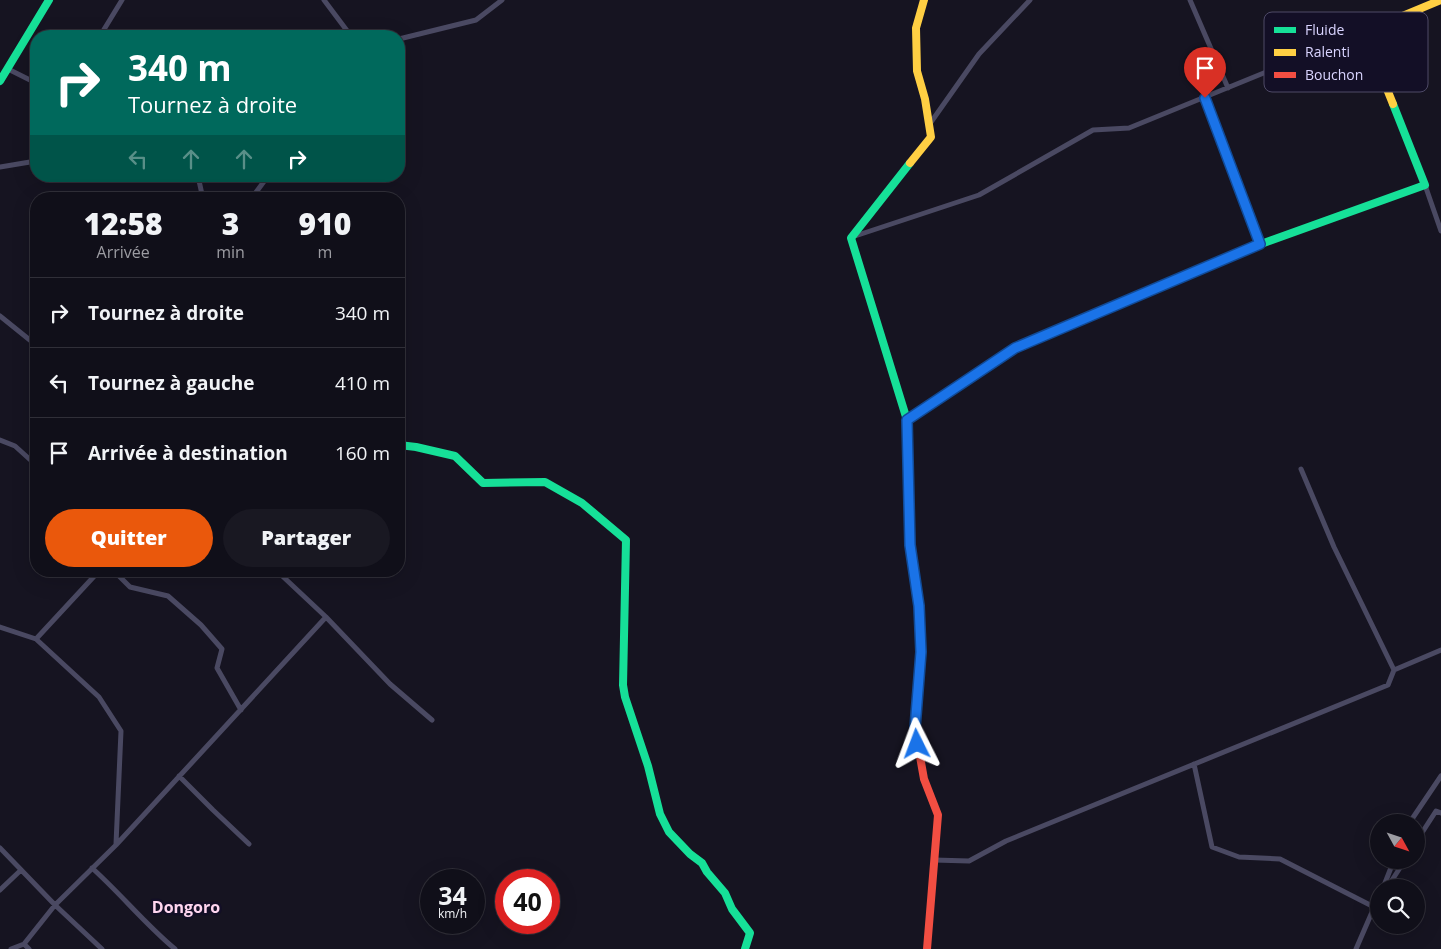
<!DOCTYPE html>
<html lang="fr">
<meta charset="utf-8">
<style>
body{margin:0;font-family:"Open Sans",sans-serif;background:#191822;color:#f1f3f6;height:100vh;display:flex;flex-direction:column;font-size:19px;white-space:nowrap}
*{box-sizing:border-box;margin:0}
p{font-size:16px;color:#9c9ca2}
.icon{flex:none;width:28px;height:28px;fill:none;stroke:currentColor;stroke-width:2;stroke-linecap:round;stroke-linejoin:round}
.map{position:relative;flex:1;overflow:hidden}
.side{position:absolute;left:30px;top:192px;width:375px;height:385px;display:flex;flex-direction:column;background:#100f19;border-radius:20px;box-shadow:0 5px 20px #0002,0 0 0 1px #302f38}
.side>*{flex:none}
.guide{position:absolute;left:30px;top:30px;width:375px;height:152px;border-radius:20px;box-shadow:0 5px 20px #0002,0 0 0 1px #302f38;background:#00695c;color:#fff;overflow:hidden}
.needle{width:32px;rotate:130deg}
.controls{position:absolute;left:1370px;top:814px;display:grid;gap:10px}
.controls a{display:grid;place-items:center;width:55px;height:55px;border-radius:50%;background:#100f19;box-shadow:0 5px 20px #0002,0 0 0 1px #302f38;font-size:25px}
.speed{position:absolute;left:420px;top:869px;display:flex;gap:10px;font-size:25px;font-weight:700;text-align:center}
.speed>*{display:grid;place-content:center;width:65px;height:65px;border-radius:50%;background:#100f19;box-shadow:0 5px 20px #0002,0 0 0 1px #302f38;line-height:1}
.speed small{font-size:12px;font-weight:400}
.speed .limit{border:8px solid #d22;background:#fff;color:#111}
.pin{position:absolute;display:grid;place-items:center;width:42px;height:42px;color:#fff;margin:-51px -21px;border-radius:50% 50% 50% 0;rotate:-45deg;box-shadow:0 0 5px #0007}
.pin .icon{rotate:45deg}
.me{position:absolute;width:55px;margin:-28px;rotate:357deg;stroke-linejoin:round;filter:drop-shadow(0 0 4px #0008)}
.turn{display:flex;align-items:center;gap:18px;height:105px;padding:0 15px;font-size:22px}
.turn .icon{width:65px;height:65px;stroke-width:2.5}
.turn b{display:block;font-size:35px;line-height:42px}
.lanes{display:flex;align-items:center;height:48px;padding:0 15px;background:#0003;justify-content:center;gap:25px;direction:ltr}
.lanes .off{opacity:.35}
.eta{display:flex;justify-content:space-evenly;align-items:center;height:85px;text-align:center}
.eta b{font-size:30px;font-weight:800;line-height:35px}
.primary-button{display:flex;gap:10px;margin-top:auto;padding:10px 15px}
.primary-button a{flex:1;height:58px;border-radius:30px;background:#ea580c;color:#fff;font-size:20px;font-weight:800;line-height:58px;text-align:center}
.primary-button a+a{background:#191822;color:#f1f3f6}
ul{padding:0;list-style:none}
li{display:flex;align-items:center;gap:15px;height:70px;padding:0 15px;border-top:1px solid #302f38}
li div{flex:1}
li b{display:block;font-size:19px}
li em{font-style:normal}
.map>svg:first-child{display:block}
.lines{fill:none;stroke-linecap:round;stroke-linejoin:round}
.street{stroke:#4a4962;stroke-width:5}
.fast{stroke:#16e098;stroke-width:8}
.slow{stroke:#ffcf43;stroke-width:8}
.jam{stroke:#f24e42;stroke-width:8}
.route-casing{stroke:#114b97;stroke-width:12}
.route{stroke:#1a73e8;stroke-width:9}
.labels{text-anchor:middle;stroke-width:5;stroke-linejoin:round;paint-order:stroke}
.quarter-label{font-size:16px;font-weight:bold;fill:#ffd6f0;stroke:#130f26}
.key{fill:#130f26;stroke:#4e4a67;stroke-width:1}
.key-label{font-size:14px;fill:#d9d4ff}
</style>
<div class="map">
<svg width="1441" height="949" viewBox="0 0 1441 949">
<rect width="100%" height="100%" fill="#161421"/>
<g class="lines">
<path class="street" d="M324 0 351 36
M1190 0 1228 88
M100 36 122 0
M399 39 476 20 502 0
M8 69 36 83
M1205 98 1261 244
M929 125 979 54 1030 0
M0 167 36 161
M198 176 203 199
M1425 185 1441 231
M251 199 268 176
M852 237 979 195 1093 130 1129 128 1364 32
M0 316 36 345
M0 440 15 446 36 465
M1301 469 1334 547 1394 670 1441 650
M114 571 130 587 168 596 201 625 222 649 217 668 241 710
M326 617 390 684 432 720
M0 627 36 639 99 697 121 731 116 844
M36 639 99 571
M1194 764 1212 847 1239 857 1280 859 1374 907 1379 900
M179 776 213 810 249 844
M1410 822 1441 776
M1416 842 1436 811 1441 813
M0 848 55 905 102 949
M934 860 969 861 1006 841 1388 685 1394 670
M92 868C121 894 145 924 175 949
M1383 888 1394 860
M1387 888 1405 860
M0 890 21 870
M11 949 24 944
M29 949 24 944 55 905 116 845 326 617 277 571
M1356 949 1379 896"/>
<path class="fast" d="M0 81 49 0
M910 163 851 238 907 420 910 545 919 606 921 652 915 728 919 751
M907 420 1015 348 1261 244 1425 185 1393 104
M399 445 416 447 455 456 483 483 545 482 582 503 626 540 623 685 625 697 648 766 660 814 669 832 690 854 702 863 707 872 725 893 732 909 750 933 745 949"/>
<path class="slow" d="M1393 104 1364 32 1441 0
M910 163 931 137 925 99 917 71 916 28 924 0"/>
<path class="jam" d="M919 751 924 779 938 815 927 949"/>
</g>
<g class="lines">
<defs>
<path id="route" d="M917 744 915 728 921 652 919 606 910 545 907 420 1015 348 1260 244 1205 98"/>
</defs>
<use href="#route" class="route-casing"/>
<use href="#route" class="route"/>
</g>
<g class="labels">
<g class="quarter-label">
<text x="186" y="913">Dongoro</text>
</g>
</g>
<rect x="1264" y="12" width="164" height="80" rx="8" class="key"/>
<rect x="1274" y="27" width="22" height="6" fill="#16e098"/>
<rect x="1274" y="49" width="22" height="7" fill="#ffcf43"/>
<rect x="1274" y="72" width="22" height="6" fill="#f24e42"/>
<g class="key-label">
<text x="1305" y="35">Fluide</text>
<text x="1305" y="57">Ralenti</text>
<text x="1305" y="80">Bouchon</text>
</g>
</svg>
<div class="controls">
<a><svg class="needle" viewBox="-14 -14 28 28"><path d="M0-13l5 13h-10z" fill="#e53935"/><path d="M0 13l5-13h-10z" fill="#9c9ca2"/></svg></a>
<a><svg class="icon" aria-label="search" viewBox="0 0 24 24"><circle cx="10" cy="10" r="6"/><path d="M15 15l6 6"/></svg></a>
</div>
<div class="speed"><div>34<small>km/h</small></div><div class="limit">40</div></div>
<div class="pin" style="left:1205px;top:98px;background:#d93025"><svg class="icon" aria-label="arrive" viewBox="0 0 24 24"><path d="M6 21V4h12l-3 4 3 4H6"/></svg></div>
<svg class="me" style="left:917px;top:744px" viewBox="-20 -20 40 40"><path d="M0-17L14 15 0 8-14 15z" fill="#1a73e8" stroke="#fff" stroke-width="4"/></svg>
<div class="guide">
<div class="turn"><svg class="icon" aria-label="right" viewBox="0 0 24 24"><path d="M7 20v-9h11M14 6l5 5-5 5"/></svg><div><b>340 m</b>Tournez à droite</div></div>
<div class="lanes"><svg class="icon off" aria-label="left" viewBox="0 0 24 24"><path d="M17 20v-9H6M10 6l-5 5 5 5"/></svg><svg class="icon off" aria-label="ahead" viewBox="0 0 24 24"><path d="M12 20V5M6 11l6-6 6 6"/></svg><svg class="icon off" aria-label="ahead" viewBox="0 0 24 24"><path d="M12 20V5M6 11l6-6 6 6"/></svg><svg class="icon" aria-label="right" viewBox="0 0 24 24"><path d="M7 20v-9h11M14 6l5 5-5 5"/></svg></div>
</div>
<section class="side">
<div class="eta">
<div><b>12:58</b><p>Arrivée</p></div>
<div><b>3</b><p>min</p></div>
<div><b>910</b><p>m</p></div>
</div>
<ul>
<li><svg class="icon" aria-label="right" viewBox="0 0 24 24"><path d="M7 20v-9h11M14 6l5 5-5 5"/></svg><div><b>Tournez à droite</b></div><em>340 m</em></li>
<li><svg class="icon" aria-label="left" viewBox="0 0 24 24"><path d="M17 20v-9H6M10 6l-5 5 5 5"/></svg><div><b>Tournez à gauche</b></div><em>410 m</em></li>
<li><svg class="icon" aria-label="arrive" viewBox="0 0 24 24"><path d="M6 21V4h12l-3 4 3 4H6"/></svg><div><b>Arrivée à destination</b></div><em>160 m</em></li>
</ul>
<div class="primary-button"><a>Quitter</a><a>Partager</a></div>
</section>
</div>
